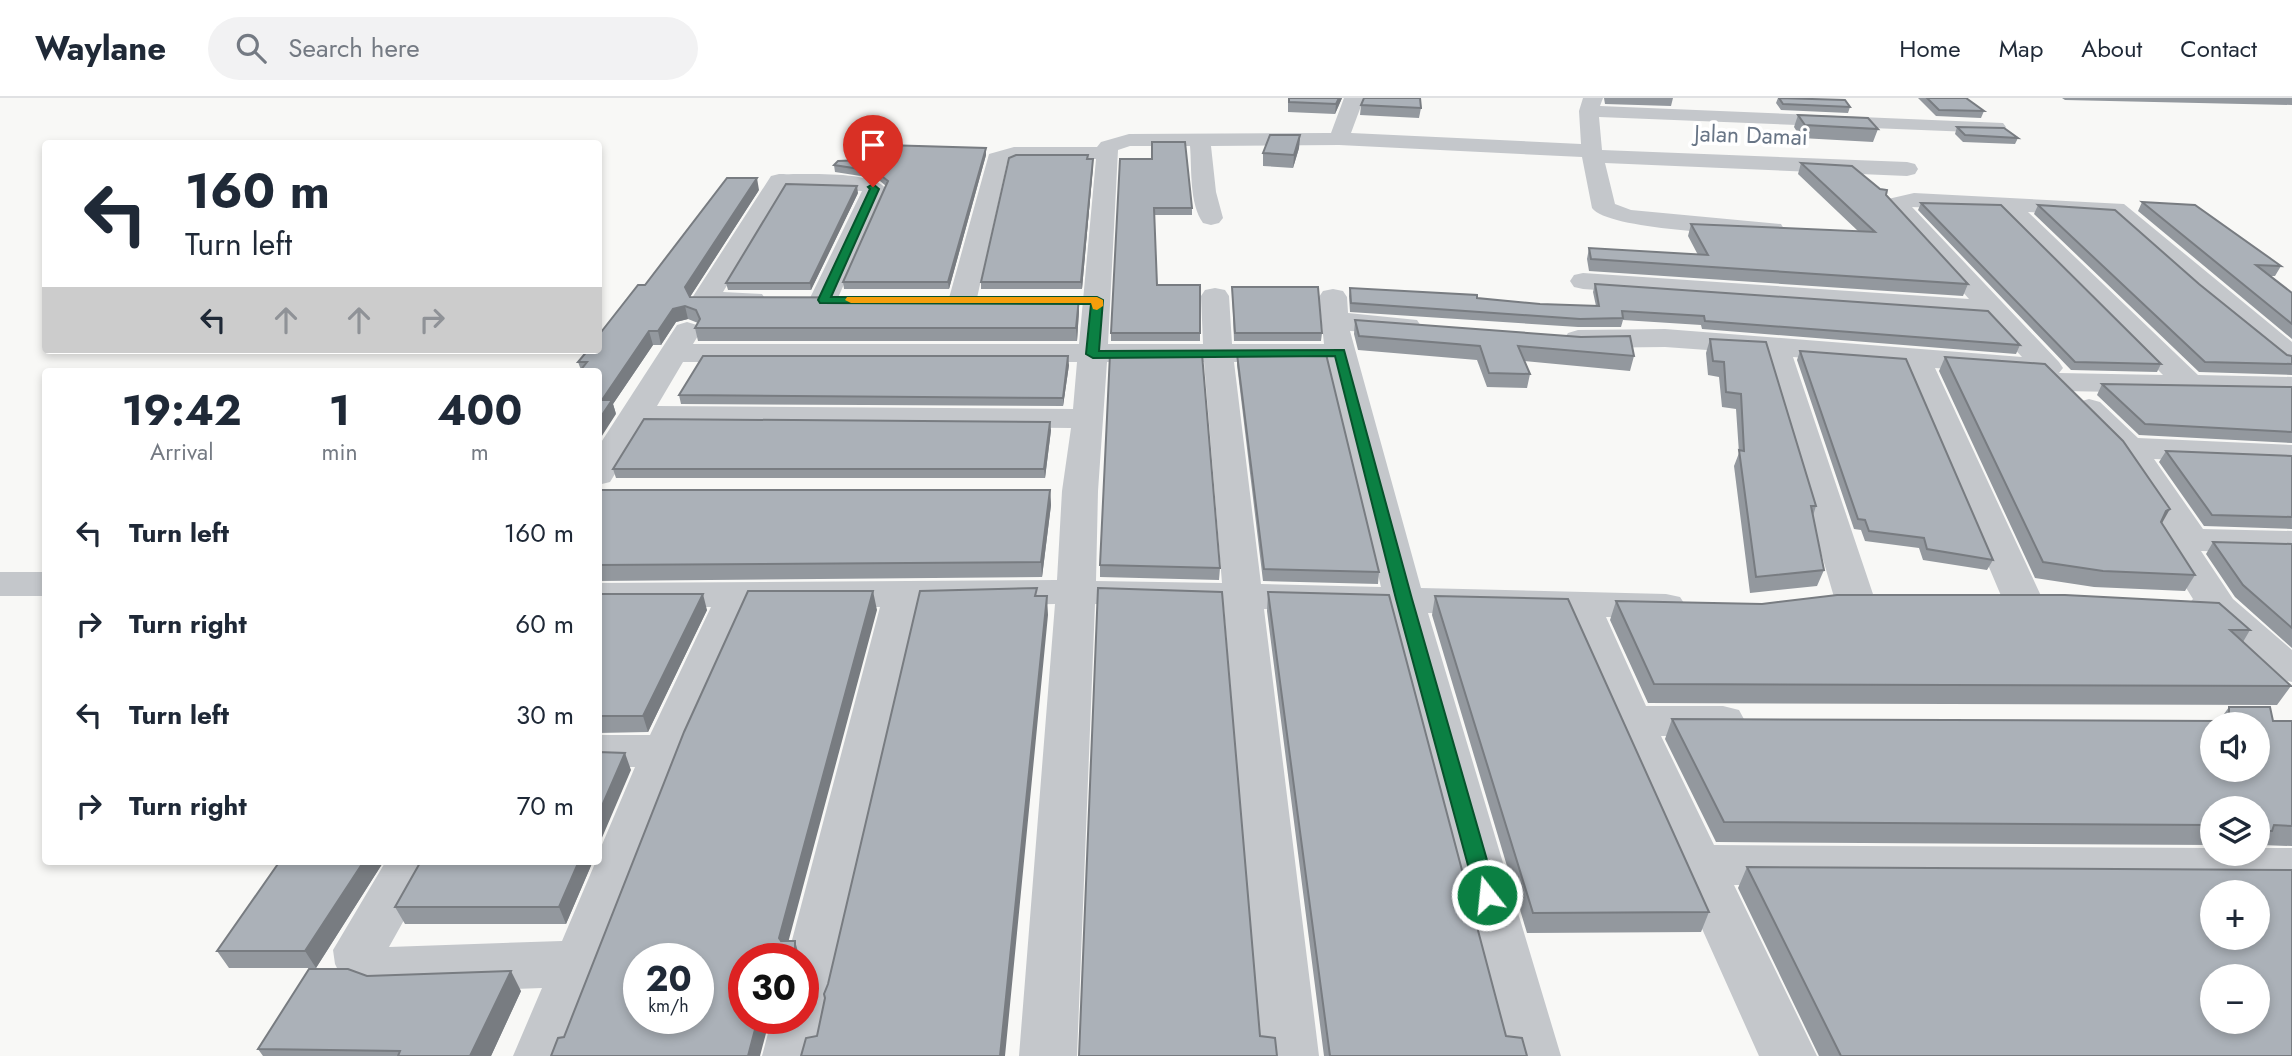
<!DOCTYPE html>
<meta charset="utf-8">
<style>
body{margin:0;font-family:Jost,sans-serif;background:#f2f2f3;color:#1f2937;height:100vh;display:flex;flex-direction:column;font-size:26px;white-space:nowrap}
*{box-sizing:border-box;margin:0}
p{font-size:23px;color:#747a83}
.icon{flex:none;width:38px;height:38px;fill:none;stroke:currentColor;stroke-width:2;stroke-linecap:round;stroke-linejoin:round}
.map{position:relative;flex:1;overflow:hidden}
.details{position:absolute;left:42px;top:270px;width:560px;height:497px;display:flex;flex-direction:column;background:#fff;border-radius:7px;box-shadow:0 4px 10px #0003}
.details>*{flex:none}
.top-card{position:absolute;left:42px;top:42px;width:560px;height:214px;border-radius:7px;box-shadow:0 4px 10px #0003;background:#fff;color:#1f2937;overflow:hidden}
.fabs{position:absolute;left:2200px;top:614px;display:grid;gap:14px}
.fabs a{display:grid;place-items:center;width:70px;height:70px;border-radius:50%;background:#fff;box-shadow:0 4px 10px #0003;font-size:35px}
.speed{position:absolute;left:623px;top:845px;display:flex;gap:14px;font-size:35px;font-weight:700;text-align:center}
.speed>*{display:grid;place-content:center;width:91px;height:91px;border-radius:50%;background:#fff;box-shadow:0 4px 10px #0003;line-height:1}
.speed small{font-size:18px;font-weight:400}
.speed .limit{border:10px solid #d22;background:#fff;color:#111}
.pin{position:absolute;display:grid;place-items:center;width:60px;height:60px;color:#fff;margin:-72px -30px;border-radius:50% 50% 50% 0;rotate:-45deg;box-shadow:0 0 7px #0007}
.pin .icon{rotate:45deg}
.me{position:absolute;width:77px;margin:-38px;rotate:344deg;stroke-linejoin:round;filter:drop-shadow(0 0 5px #0008)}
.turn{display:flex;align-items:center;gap:24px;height:147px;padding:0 28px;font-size:32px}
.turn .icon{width:91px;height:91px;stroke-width:2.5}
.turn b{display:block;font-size:49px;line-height:60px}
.lanes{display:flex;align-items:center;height:66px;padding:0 28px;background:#0003;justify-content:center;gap:35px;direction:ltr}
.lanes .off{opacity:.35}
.eta{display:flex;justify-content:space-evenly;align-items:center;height:119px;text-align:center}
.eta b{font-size:42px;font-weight:700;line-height:49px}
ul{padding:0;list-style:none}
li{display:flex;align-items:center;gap:21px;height:91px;padding:0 28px}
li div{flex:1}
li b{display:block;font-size:26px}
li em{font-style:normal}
header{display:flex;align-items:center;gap:42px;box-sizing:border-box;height:98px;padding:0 35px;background:#fff;border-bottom:2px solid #e0e1e3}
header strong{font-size:33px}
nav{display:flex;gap:38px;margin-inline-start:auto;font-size:24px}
.search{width:490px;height:63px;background:#f2f2f3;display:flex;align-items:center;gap:18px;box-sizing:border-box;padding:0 24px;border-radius:38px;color:#747a83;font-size:26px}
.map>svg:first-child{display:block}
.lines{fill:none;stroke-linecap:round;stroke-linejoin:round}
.minor{fill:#c4c7cb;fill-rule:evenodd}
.wall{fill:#93989e}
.shaded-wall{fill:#787c81}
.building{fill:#abb1b8;stroke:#787c81;stroke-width:2;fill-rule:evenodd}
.route{fill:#0b8043;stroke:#07532c;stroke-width:2}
.slow{fill:#f59e0b}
.labels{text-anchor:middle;stroke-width:7;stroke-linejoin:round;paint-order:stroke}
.far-street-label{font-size:23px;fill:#687586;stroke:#fff}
</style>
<header>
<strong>Waylane</strong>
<div class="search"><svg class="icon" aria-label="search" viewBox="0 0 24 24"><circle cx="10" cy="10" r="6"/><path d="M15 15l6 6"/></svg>Search here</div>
<nav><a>Home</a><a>Map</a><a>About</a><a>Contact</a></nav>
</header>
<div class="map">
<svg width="2292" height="958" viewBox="0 0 2292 958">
<rect width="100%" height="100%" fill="#f8f8f6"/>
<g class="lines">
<path class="minor" d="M1344 0H1364L1351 35 1581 46 1579 13 1583 0H1603L1600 8 2003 25 2006 29 2003 33 1996 35 1599 19 1602 52 1907 64 1915 66 1918 71 1915 76 1907 78 1605 65 1615 106 1631 112 1781 126 1784 131 1781 136 1772 138C1740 136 1608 132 1592 110L1582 59 1339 47 1211 48 1216 94 1223 120 1219 125 1211 127 1203 125C1189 105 1192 71 1190 48H1130L1118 52 1108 246H1203L1201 198 1205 192 1215 190 1225 192 1229 198 1232 246H1324L1319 199 1323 193 1333 191 1343 193 1347 199 1348 215 1417 222 1421 228 1417 234 1407 236 1350 233 1421 490 1666 496 1680 499 1686 508 1680 517 1666 520 1606 519 1646 608H1723L1739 612 1745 623 1739 634 1723 638H1661L1714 747 2212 750V756H2258V750H2292V790L1734 787 1817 958H1759L1609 623 1565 518 1428 515 1561 958H1503L1388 514 1264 511 1319 958H1261L1224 510 1095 506 1077 958H1019L1055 506 920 509 831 906 826 916 828 920 820 958H762L772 920H803V861H787L880 509H751L688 653 571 958H513L542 890 379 896 343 882 335 866 333 852 386 763H437L389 849 562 843 596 763H598V756L635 669H598V637H650L711 509H598V485L1057 482 1062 393 1071 330 645 327 610 384 598 387V349L677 227 687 224 697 227 701 233 693 246H1079L1096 61H1016L1007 65 977 200 973 206 963 208 953 206 949 200 989 56 1014 49H1097L1101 44 1129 36 1331 35ZM683 264H1077L1073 311 657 308ZM1107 264H1204L1222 485 1096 483 1098 393ZM1234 264H1327L1381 489 1261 486Z
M779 76C802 77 873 72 886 91L837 202 833 208 823 210 813 208 809 202 862 93 786 90 723 194 762 196 766 202 762 208 704 211 694 209 690 203 771 78Z
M1914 95 2124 106 2292 244V268L2282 265 2110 118 2028 114 2198 277 2292 279V297L2061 293 2050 290 2046 284 2049 279 1935 270 2042 500 2036 509 2022 512 2008 509 2002 500 1904 268 1793 259 1874 499 1868 508 1854 511 1840 508 1834 499 1763 256 1665 249 1578 250 1568 247 1564 241 1568 235 1578 232 1665 231 2022 259 1985 219 1583 191 1574 189 1570 183 1574 177 1583 175 1969 201 1884 106 1888 101ZM1912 109 2000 113 2163 277 2059 275 2063 270 2059 264Z
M2089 301 2100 304 2138 340 2292 347V367L2154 361 2203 431 2292 433V455L2201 453 2233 501 2292 552V584L2272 580 2209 522 2191 519 2185 510 2193 501 2154 438 2159 430 2165 429 2117 357 2073 311 2078 304Z
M0 474H46V498H0Z"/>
</g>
<path class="wall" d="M1288 0H1342L1335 16 1288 14Z
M1604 0H1673L1671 8 1605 6Z
M1778 0H1797L1850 9 1848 15 1781 12 1776 5Z
M1918 0H1966L1984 13 1981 20 1936 18Z
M2062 0H2292V7L2065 2Z
M1361 7 1421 10 1419 20 1360 17Z
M1798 17 1878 31 1873 44 1801 40 1794 29Z
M1957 29 2018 40 2015 46 1963 44 1955 36Z
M1300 37 1299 50 1293 70 1263 68V55Z
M986 50V57L949 191H844L843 184 886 88 880 83 867 79 835 74 834 67 864 62Z
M1087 61H1093V68L1082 191H981V184Z
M1152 61 1192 110V117H1154L1157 187H1200V243H1111V235Z
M1801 65 1886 97 1968 186 1963 198 1589 173 1587 161 1589 150 1698 157 1688 138 1691 126 1858 133 1798 76Z
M759 92 690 199 1079 200V213L1077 243H698L695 230 698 225 688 221 676 224 661 247H653L613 306 616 316 581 272 578 264 645 187Z
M858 95 811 192H728L726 185Z
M2142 104 2281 168 2275 178H2270L2292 195V241L2138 113Z
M1921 105 2161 266 2157 274 2071 272 1918 112Z
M2038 107 2199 186 2287 257 2292 258V277L2199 274 2034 116Z
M1595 186 2020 247 2016 256 1702 231 1701 227 1623 222 1621 229H1578L1350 214 1349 198 1350 190 1540 206 1596 208 1593 194Z
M1232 189 1322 235 1321 243H1234Z
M1355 222 1634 258 1630 273 1524 263 1530 276 1527 290 1487 289 1477 262 1358 252 1354 236Z
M1710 241 1816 408 1813 418 1824 472 1817 488 1750 495 1734 368 1739 355 1736 311 1722 309 1719 279 1708 277 1706 255Z
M1800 253 1993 462 1987 472 1923 462 1919 450 1865 443 1861 432 1854 431 1797 262Z
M1237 256 1379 474 1378 486 1263 483 1237 267Z
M1945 259 2162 425 2195 477 2185 493 2094 489 2035 480 1939 273Z
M1069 267 1063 308 681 306 679 297Z
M2102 286 2292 289V345L2139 337 2097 297Z
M1051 332 1045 380H616L613 371Z
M2166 353 2292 358V431L2204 428 2159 364Z
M598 392H1050L1051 407 1042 479 598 483Z
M2213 444 2292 446V550L2235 499 2206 456Z
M1100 467 1220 470 1219 482 1100 479Z
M1268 494 1506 938 1527 958H1324L1267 513Z
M598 496 707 512 648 634 598 635Z
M1435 498 1709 814 1701 834 1527 835 1432 517Z
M1616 503 2250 532 2243 544 2291 588 2277 607 1648 605 1610 522Z
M2229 609 2273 623H2292V748L2260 747 2258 751V710H2212V747L1716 744 1665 641 1672 621 2219 623Z
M280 763H384L316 870H229L217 853Z
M593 763 566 826H405L395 809Z
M1747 769 2292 958H1819L1738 790Z
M367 878 521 893 491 958H263L258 951Z"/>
<path class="shaded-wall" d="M1339 0H1342L1335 16 1336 6Z
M1300 37 1299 50 1293 70 1294 57Z
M986 50V57L949 191 948 184Z
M1093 61V68L1082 191 1081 184Z
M757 80 759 92 688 202 685 189Z
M857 88 858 95 811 192 810 185Z
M1079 200V213L1077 243 1076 230Z
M685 208 688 221 676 224 661 247 658 233 673 211Z
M649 233 653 247 613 306 616 316 598 344V323L602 302Z
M1068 258 1069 267 1063 308V300Z
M1050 324 1051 332 1045 380 1044 371Z
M1050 392 1051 407 1042 479 1041 464Z
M2170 411 2161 427 2157 429 2166 413Z
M873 493 877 512 784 860 779 840Z
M703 496 707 512 648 634 643 618Z
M1047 498 1048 517 1005 958H1000Z
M625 655 631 672 598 749V717Z
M364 763H384L316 870 305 853Z
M579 763H593L566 826 559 809Z
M795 843 800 861H795Z
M511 873 521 893 491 958H470Z
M758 920H770L760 958H748Z"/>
<path class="building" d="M1289 0H1339L1336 6 1289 4Z
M1364 0H1420L1421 10 1361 7Z
M1779 0 1845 2 1850 9 1783 6Z
M1927 0H1966L1984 13 1939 12Z
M1798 17 1868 20 1878 31 1805 27Z
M1957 29 2004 30 2018 40 1965 37Z
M1270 37H1300L1294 57 1263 55Z
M1152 44H1185L1192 110H1154L1157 187H1200V235H1111L1120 61H1152Z
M884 47 986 50 948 184H843L888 83 879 76 866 72 834 67 838 63 864 62Z
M1016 57H1088L1087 61H1093L1081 184H981L1009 60Z
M1801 65 1852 68 1880 91 1887 92 1886 97 1968 186 1591 161 1589 150 1708 157 1691 126 1875 134Z
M727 80H757L685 189 690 199 1079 200 1076 230H695L700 221 696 212 685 208 673 211 658 233H649L602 302H612L598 323V273H580L587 264H578L588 252H598V238L638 187H645Z
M786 86 857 88 810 185H726Z
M2142 104 2195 107 2281 168 2256 167 2292 195V226Z
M1921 105 2001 107 2161 266 2075 264Z
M2038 107 2115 112 2199 186 2287 257 2292 258V266L2205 264Z
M1595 186 1988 213 2020 247 1705 223 1704 218 1622 213 1623 220 1580 221 1351 205 1350 190 1477 197V200L1540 206 1599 208Z
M1232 189H1318L1322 235H1235Z
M1355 222 1581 239 1630 238 1634 258 1518 248 1530 276 1489 275 1480 248 1359 238Z
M1710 241 1766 244 1816 408H1811L1824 472 1756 479 1739 352 1744 353 1741 296 1726 294 1724 264 1713 263Z
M1800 253 1906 261 1993 462 1927 451 1924 440 1869 433 1865 422 1858 421Z
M1110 256H1202L1220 470 1100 467Z
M1237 256H1326L1379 474 1264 471Z
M703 258H1068L1063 300 679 297Z
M1945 259 2045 266 2123 343 2170 411 2166 413 2161 424 2195 477 2103 473 2043 464Z
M2102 286 2292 289V334L2145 326Z
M644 321 1050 324 1044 371H613Z
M2166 353 2292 358V419L2212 417Z
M598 392H1050L1041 464 598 467Z
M2213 444 2292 446V530L2243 487Z
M1037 490 1035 498H1047L1000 958H801L806 940 817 938 825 900 824 896 828 886 920 493Z
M1098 490 1222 494 1260 938 1275 940 1277 958H1079Z
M748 493H873L779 840 781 843H795V861H744V920H758L748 958H551L558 940 564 939 684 634ZM639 861H698V920H639Z
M1268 494 1389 497 1506 938 1522 940 1527 958H1330Z
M598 496H703L643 618H598Z
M1837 497H2065L2219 505 2250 532H2230L2291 588 1654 586 1616 503 1762 506Z
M1435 498 1568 501 1709 814 1533 815Z
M2229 609H2270L2273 623H2292V728L2274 727 2272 733H2258V710H2212V727L1724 724 1672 621 2226 623 2229 620ZM2212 626H2258V672H2212Z
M598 654 625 655 598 717Z
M280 763H364L305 853H217Z
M421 763H579L559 809H395Z
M1747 769 2292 772V958H1841ZM2212 794H2258V840H2212ZM2212 878H2258V924H2212Z
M309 871H348L367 878 511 873 470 958H398L400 953 258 951Z"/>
<path class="route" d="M873 86 879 91 831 199H1097L1103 202 1099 253 1344 252 1412 501 1497 797 1494 803 1487 805 1479 803 1476 797 1396 501 1335 258 1093 260 1086 256 1091 206 820 205 818 202 870 91 868 89Z"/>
<path class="slow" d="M847 199H1097L1103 202V208L1097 212 1093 211 1091 205H851L845 202Z"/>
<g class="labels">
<g class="far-street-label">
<text transform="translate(1751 37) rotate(2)" y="8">Jalan Damai</text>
</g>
</g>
</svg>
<div class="fabs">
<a><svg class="icon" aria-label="sound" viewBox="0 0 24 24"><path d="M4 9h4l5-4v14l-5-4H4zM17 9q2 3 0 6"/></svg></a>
<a><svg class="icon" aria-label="layers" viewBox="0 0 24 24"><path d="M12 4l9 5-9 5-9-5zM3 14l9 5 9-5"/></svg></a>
<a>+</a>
<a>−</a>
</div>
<div class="speed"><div>20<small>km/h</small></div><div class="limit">30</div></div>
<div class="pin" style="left:873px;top:89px;background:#d93025"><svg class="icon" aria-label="arrive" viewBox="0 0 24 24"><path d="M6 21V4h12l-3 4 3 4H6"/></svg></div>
<svg class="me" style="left:1487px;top:797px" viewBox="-20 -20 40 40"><circle r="17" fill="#0b8043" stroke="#fff" stroke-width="3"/><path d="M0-11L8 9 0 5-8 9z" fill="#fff"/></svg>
<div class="top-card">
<div class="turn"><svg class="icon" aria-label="left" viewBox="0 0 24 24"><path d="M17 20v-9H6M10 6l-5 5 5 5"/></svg><div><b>160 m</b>Turn left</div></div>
<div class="lanes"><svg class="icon" aria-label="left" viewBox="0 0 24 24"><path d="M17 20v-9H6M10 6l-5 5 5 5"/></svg><svg class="icon off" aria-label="ahead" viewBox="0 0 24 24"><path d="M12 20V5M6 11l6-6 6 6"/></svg><svg class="icon off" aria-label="ahead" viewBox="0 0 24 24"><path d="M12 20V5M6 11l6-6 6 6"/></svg><svg class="icon off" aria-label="right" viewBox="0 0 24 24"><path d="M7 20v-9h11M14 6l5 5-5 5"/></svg></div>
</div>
<section class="details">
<div class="eta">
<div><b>19:42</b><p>Arrival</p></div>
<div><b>1</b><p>min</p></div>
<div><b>400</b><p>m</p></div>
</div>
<ul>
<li><svg class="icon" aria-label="left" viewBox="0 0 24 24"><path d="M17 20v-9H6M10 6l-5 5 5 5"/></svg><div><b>Turn left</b></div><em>160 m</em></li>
<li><svg class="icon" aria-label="right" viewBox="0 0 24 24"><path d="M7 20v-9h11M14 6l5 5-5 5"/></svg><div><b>Turn right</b></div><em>60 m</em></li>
<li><svg class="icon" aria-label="left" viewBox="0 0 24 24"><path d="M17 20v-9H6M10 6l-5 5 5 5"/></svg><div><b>Turn left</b></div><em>30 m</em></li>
<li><svg class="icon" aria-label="right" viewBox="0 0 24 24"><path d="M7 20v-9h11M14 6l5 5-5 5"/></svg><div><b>Turn right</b></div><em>70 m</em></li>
</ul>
</section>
</div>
